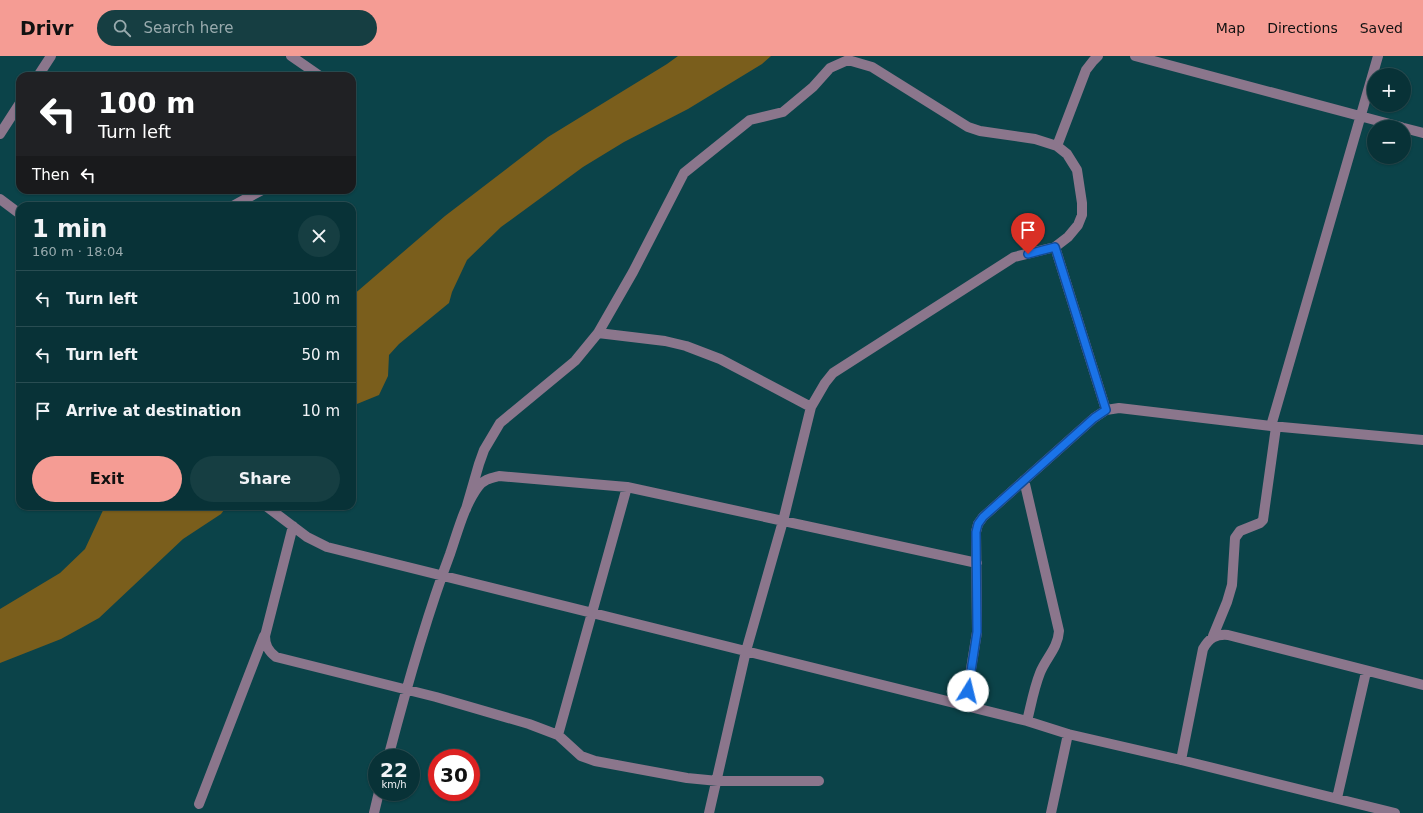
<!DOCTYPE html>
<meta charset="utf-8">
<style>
body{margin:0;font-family:"DejaVu Sans",sans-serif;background:#163e42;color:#f1f3f6;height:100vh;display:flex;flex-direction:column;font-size:15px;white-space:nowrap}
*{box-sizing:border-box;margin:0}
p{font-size:13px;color:#98aaad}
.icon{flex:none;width:22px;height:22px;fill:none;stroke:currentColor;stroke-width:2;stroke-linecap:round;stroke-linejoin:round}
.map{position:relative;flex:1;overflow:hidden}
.details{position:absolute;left:16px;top:146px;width:340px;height:308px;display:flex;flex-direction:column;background:#083237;border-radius:12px;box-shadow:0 1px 3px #0004,0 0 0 1px #294d52}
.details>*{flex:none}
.guide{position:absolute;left:16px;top:16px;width:340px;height:122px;border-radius:12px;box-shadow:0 1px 3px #0004,0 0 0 1px #294d52;background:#202124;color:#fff;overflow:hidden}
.buttons{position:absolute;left:1367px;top:12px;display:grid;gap:8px}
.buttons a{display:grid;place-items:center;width:44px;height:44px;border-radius:50%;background:#083237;box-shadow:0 1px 3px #0004,0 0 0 1px #294d52;font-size:20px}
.speed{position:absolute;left:368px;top:693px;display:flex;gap:8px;font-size:20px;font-weight:700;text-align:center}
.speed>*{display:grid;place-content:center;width:52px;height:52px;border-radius:50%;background:#083237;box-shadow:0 1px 3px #0004,0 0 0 1px #294d52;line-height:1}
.speed small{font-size:10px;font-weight:400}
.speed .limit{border:6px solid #d22;background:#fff;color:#111}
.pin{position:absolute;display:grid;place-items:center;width:34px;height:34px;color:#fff;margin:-41px -17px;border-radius:50% 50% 50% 0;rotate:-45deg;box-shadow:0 0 4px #0007}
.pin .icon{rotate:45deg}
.me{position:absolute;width:44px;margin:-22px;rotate:9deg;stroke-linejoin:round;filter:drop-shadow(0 0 3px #0008)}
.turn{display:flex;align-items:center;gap:14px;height:84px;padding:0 16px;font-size:18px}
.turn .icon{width:52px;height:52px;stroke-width:2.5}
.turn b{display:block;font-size:28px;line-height:34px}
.then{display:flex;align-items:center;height:38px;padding:0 16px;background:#0003;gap:8px;font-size:15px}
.round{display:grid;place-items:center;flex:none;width:42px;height:42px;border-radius:21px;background:#163e42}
.summary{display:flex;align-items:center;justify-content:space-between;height:68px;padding:0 16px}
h1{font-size:24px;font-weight:600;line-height:30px}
.primary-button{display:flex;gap:8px;margin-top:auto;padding:8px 16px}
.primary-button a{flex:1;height:46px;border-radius:24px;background:#f59c94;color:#111;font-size:16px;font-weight:600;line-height:46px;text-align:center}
.primary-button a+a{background:#163e42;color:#f1f3f6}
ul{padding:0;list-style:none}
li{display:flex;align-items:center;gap:12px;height:56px;padding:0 16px;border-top:1px solid #294d52}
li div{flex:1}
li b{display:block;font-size:15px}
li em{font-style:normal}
header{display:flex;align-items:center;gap:24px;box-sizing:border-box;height:56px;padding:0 20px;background:#f59c94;color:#111}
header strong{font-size:19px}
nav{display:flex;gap:22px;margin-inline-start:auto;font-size:14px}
.search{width:280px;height:36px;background:#163e42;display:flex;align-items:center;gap:10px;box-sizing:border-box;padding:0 14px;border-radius:22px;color:#98aaad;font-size:15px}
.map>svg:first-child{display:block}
.water{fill:#7a5e1c}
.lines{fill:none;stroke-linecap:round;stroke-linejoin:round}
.minor{stroke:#8b768c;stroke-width:10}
.route-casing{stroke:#114b97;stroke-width:10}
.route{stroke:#1a73e8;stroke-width:7}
</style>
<header>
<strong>Drivr</strong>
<div class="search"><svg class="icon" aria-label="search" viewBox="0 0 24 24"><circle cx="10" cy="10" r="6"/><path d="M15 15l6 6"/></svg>Search here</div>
<nav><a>Map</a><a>Directions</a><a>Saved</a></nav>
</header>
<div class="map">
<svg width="1423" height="757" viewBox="0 0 1423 757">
<rect width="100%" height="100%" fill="#0b4349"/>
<path class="water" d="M678 0H771L762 8 688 53 624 86 583 111 501 171 467 204 452 236 449 247 399 288 389 299 388 320 379 339 352 350V240L445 160 548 81 667 8Z
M105 450H227L221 458 183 483 99 562 61 583 0 607V553L60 517 85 493Z"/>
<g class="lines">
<path class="minor" d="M291 0 320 20
M1135 0 1401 71
M38 20 51 0
M1404 72 1423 77
M0 78 20 47
M1057 90 1086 14 1093 5 1098 0
M0 143 20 158
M233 150 262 134
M1055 191 1106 354
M598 277 665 285 686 290 720 303 811 351
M1271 370 1378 0
M1024 424 1059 575C1058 592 1046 602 1040 617 1034 632 1031 649 1027 665
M266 450 307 481 327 491 1027 665 1068 678 1181 704 1395 757
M466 453 479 408 484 394 500 367 575 305 598 277 633 216 684 117 750 64 783 56 813 31 830 12 848 4 872 11 968 71 980 75 1035 83 1057 90 1067 98 1077 114 1082 147V159L1078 169 1068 181 1055 191 1014 201 833 317 825 327 811 351 783 465 746 595 709 757
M293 470 265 580C265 589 268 595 276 601L436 641 529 668 558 679 581 700 595 705 687 722 718 725H819
M1213 580 1227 546 1232 529 1235 482 1240 475 1260 467 1263 464 1276 371
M965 650 977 576 976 476 978 468 983 461 1094 362 1106 354 1119 352 1271 370 1423 384
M558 679 627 431
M388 702C406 633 425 564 450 498 458 475 464 450 478 431 484 423 491 422 499 420L627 431 977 507
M1181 704 1203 593C1209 582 1216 578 1228 579L1423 629
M1337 742 1366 616
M199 748 264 580
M374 757 379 736
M1051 757 1068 678"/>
</g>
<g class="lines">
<defs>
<path id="route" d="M968 635 977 576 976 476 978 468 983 461 1094 362 1106 354 1055 191 1028 198"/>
</defs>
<use href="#route" class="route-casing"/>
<use href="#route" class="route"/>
</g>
</svg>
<div class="buttons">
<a>+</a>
<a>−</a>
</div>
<div class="speed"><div>22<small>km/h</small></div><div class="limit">30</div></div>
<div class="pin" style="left:1028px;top:198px;background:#d93025"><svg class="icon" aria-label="arrive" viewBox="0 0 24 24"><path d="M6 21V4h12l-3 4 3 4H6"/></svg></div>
<svg class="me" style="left:968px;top:635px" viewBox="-20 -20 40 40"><circle r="19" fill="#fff"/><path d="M0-13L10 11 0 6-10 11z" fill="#1a73e8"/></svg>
<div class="guide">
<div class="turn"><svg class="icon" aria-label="left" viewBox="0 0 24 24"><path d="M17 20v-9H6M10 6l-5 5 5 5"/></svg><div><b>100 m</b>Turn left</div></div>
<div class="then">Then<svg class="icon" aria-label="left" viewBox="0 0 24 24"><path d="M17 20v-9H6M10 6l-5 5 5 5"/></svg></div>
</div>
<section class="details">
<div class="summary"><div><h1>1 min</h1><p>160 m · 18:04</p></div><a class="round"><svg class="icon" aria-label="close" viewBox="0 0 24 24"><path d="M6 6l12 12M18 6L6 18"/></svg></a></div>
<ul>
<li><svg class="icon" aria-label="left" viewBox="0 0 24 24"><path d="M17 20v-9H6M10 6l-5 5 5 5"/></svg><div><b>Turn left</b></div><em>100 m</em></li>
<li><svg class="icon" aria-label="left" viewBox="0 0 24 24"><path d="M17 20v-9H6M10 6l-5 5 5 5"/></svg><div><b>Turn left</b></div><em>50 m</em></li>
<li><svg class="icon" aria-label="arrive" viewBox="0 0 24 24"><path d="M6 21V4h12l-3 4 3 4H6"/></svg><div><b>Arrive at destination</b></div><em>10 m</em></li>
</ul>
<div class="primary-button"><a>Exit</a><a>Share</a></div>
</section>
</div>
